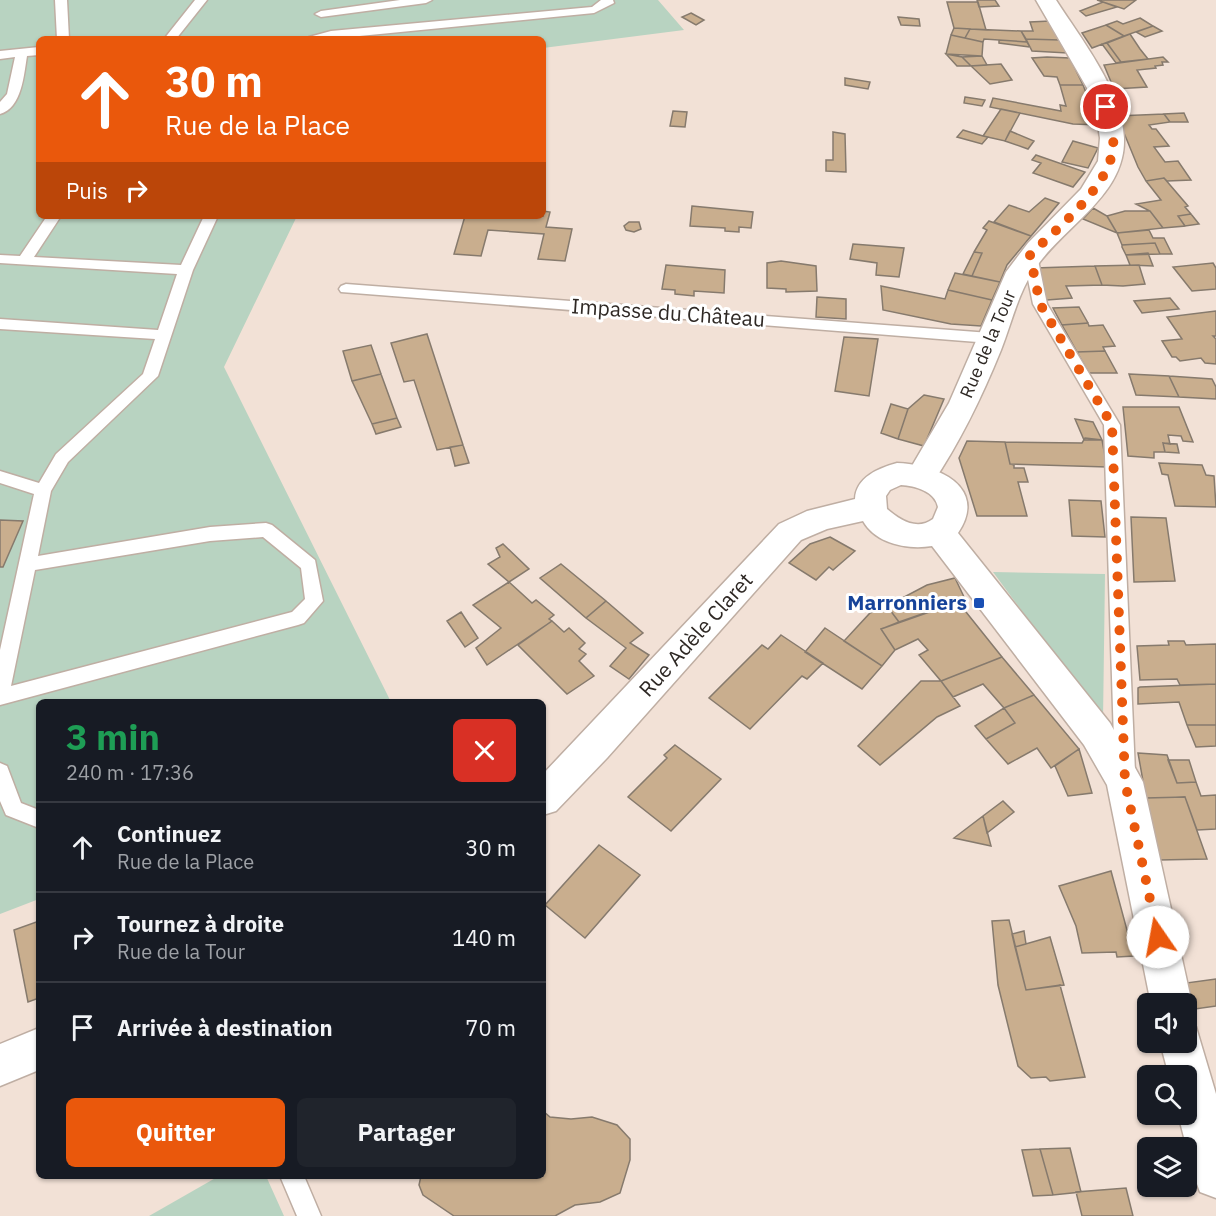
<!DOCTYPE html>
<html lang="fr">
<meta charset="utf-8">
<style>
body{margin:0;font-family:"IBM Plex Sans",sans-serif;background:#20242c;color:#f1f3f6;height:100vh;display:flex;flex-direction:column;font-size:22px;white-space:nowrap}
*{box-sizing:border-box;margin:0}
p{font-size:20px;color:#9ea1a6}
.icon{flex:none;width:33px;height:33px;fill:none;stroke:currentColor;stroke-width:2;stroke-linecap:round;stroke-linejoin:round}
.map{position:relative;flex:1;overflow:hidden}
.drawer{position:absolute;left:36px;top:699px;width:510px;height:480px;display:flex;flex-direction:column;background:#171b24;border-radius:9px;box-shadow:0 2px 4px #0004}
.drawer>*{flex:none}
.guide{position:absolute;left:36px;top:36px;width:510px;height:183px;border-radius:9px;box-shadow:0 2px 4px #0004;background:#ea580c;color:#fff;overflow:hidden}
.controls{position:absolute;left:1137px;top:993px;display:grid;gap:12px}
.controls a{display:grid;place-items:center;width:60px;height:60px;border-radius:9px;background:#171b24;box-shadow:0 2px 4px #0004;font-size:30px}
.pin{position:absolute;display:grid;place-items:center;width:51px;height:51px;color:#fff;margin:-26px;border:3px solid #fff;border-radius:50%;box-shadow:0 2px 6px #0007}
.me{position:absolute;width:66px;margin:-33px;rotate:348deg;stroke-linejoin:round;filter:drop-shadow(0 0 4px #0008)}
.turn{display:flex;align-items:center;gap:21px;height:126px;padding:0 30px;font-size:27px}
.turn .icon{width:78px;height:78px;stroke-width:2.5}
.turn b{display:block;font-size:42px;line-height:51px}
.then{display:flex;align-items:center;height:57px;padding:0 30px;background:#0003;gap:12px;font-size:22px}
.round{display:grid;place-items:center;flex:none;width:63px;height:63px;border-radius:9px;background:#20242c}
.headline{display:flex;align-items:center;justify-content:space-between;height:102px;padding:0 30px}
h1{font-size:36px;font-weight:700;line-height:45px;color:#1e9e55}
.action{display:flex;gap:12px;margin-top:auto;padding:12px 30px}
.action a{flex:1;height:69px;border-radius:9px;background:#ea580c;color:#fff;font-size:24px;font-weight:700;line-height:69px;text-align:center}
.action a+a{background:#20242c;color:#f1f3f6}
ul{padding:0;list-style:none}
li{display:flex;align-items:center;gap:18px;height:90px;padding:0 30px;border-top:2px solid #363941}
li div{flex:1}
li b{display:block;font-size:22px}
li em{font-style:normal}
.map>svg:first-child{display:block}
.green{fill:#b8d3c1}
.building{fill:#c9ae8e;stroke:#867a6d;stroke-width:1.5}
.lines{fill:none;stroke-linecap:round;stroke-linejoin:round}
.service-casing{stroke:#bfaea3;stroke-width:3}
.minor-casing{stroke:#bfaea3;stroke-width:3}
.tertiary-casing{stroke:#bfaea3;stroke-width:3}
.service{fill:#fff;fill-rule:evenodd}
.minor{fill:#fff;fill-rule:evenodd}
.tertiary{fill:#fff;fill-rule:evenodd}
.route{stroke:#ea580c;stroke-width:10;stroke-dasharray:0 18}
.transit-dot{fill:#1a4fb4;stroke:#fff;stroke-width:2}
.labels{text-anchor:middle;stroke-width:6;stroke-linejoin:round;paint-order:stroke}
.far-street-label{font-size:18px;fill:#2e2824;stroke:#fff}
.street-label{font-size:21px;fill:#2e2824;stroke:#fff}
.transit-label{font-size:21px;font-weight:bold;fill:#164399;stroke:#fff;text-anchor:end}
</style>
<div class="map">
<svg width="1216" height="1216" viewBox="0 0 1216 1216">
<rect width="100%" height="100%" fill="#f2e1d6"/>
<path class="green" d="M0 0H658L684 30 543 48V39H39V216H297L224 367 391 702H39V899L0 914Z
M993 572 1105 574 1103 720Z
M219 1176H266L284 1216H149Z"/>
<path class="building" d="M977 0H995L999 6 979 7Z
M1097 0H1136L1124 9Z
M947 2H978L986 30 954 28Z
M1103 2 1117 7 1086 16 1080 11Z
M691 13 704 20 696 25 682 17Z
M898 17 919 19 920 26 901 25Z
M1140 18 1153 26 1124 36 1106 25 1117 21 1123 24Z
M1050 21 1060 40 1026 39 1021 31H1033L1030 22Z
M1106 25 1124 36 1092 48 1082 33Z
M1153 26 1162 31 1145 37 1136 32Z
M954 28 970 29 965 38 951 35Z
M970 29 1021 31 1027 42 984 39 983 42 965 38Z
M1130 34 1140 49 1148 59 1121 62 1107 43Z
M951 35 983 42 982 56 946 54Z
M1026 39 1060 40 1067 53 1032 51Z
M999 40 1027 42 1030 47 999 43Z
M1107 43 1121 62 1116 63 1102 44Z
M946 54 962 57 971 66H957Z
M982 56 987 65 971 66 962 57Z
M1047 57 1070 58 1083 85H1060L1057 77 1044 76 1032 58Z
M1163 57 1168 62H1162L1163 65 1155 66 1156 68 1137 70 1147 87 1114 89 1104 65Z
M1001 64 1012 80 990 84 971 66Z
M845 78 870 82 868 89 845 85Z
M1060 85H1083L1099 125 1073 124 990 107 993 98 1061 111 1060 105 1066 106Z
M965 97 985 100 982 106 964 103Z
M1001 109 1020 113 1005 141 983 136Z
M673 111 687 112 685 127 670 126Z
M1184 113 1188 122H1170L1164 114Z
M1164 114 1170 122 1149 125 1152 129H1156L1169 146 1154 147 1165 162 1178 161 1191 180 1167 181 1164 178 1146 181 1138 167 1117 116Z
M963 130 983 136 988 137 982 144 957 137Z
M1010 131 1034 141 1028 149 1005 141Z
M833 132 845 134 846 172 826 171V160H833Z
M1073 141 1098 148 1088 168 1062 162Z
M1036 155 1085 172 1073 187 1033 173 1041 163 1032 160Z
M1164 178 1188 206 1185 207 1191 214 1178 216 1185 226 1163 228 1150 211 1136 204 1161 200 1146 181Z
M1045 198 1059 203 1031 236 994 222 1009 205 1029 212Z
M692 206 753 212 751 228 739 227V232L725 231V228L690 226Z
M1093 208 1107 216 1117 233 1083 219Z
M543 211 550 212 546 227 572 229 565 261 538 259 544 234 488 230 481 256 454 254 465 216H543Z
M1125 211H1150L1163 228 1117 233 1107 216Z
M1191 214 1199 224 1185 226 1178 216Z
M989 221 1031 236 1007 265 1000 282 972 276 982 253 974 252 987 230 983 228Z
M629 222H639L641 229 634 232 626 230 624 226Z
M1149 230 1153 238H1164L1172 254H1160L1155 243 1122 245 1117 233Z
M1155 243 1160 254 1126 255 1122 247V245Z
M853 244 904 248 899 277 876 275 877 263 850 259Z
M974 252 982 253 972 276 963 274Z
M1148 253 1153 266 1130 265 1126 255Z
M781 261 816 266 817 291 786 292V289L767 288V263Z
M1213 263 1216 268V289L1192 291 1173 267Z
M666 265 725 270 724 293 694 291V296L675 294V290L662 289Z
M1139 265 1145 284 1123 286 1102 285 1095 266Z
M1095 266 1102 285 1066 286 1072 298 1047 300 1041 289 1035 268Z
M955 273 1000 282 992 300 948 290Z
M881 286 945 299 948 290 992 300 981 326 951 324 883 310Z
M817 297 846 299V319L816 317Z
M1170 298 1179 309 1142 313 1134 301Z
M1079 307 1088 323 1062 325 1053 308Z
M1216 311V336H1213L1216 339V364L1205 363 1201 358 1180 361 1176 357H1172L1162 341 1182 339 1167 317Z
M1088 323 1089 326 1103 325 1115 346 1103 347 1105 351 1077 352 1062 325Z
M427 334 463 445 437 450 414 380 404 382 391 343Z
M844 337 878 339 869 396 835 391Z
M371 345 381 374 352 381 343 351Z
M1105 351 1117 373H1089L1077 352Z
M381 374 397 418 372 424 352 381Z
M1129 374 1169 376 1179 397 1136 395Z
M1169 376 1212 379 1216 387V399L1179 397Z
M924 395 944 399 924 446 898 439 908 409Z
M891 404 908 409 898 439 881 433Z
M1123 407H1179L1193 442 1183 441 1181 436 1168 435 1170 444 1163 443 1165 452H1154V458L1128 456Z
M397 418 401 427 376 434 372 424Z
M1075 419 1093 422 1102 440H1084Z
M1085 438 1102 440 1107 467 1010 464 1005 442 1082 443Z
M967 441 1005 442 1010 464 1014 465V468H1024L1028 482H1018L1027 516H977L959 458Z
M1163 443 1177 444 1179 453 1165 452Z
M463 445 469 463 455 466 450 447Z
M1159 463 1202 465 1206 475 1214 476 1216 507 1175 506 1168 475 1162 474Z
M1069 500 1101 501 1105 537 1072 536Z
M1131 517 1166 518 1175 581 1134 582Z
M0 520 23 521 3 567H0Z
M830 537 855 551 833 570 829 567 816 580 789 563 810 544Z
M503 544 529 569 509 582 488 564 500 557 496 548Z
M561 564 606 601 586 618 540 578Z
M955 578 965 599 899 622 887 606 927 585Z
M509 582 532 603 536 600 554 615 549 619 552 621 487 665 476 648 501 628 473 605Z
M606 601 643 633 630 643 649 655 629 679 610 666 626 648 586 618Z
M958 602 1002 657 941 681 919 655 928 650 918 639 895 650 881 629Z
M887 606 899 622 881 629 895 650 882 666 844 641 870 613Z
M461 612 478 638 465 647 447 621Z
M552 621 564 632 569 628 585 643 579 649 586 654 579 661 594 676 567 694 518 645Z
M825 628 882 666 862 689 805 652Z
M781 635 823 663 807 679 802 676 750 729 709 698 762 645 768 649Z
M1168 641H1184L1186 645 1216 644V684L1180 685 1177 679 1140 680 1137 646 1169 645Z
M1002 657 1034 695 1004 708 983 684 953 697 941 681Z
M921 681H941L960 706 937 717 880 765 858 746Z
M1216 684V725H1187L1179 702 1138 704V688L1140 687Z
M1034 695 1079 749 1051 768 1037 748 1008 764 986 739 1015 723 1004 708Z
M1004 708 1015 723 986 739 975 726Z
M1187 725H1216V746L1196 747Z
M675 745 721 779 671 831 628 797 667 758 664 755Z
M1079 749 1092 793 1068 796 1055 766Z
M1138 753 1167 755 1177 783 1196 782 1201 796 1216 795V829L1197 830 1185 797 1146 798Z
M1168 760H1189L1196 782 1177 783Z
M1185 797 1207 859 1159 860 1146 798Z
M1003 801 1014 812 987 833 983 816Z
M983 816 991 846 954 838Z
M599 845 640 875 585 938 545 905Z
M1111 871 1134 956 1117 957 1116 952 1082 953 1076 926 1059 886Z
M1009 920 1026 990 1060 985 1085 1077 1050 1081 1046 1077 1031 1078 1018 1066 998 985 992 921Z
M39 921V998L28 1002 14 930Z
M1024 931 1026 944 1015 947 1012 934Z
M1050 937 1064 985 1026 990 1015 947Z
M1216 979V1006L1195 1009 1186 983Z
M543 1111 550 1117 571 1119 592 1117 617 1125 630 1139V1160L620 1193 600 1202 575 1205 555 1216H454L423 1195 419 1185 421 1176H543Z
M1070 1148 1081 1192 1053 1195 1040 1149Z
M1040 1149 1053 1195 1033 1196 1022 1150Z
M1126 1188 1133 1216H1082L1076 1192Z"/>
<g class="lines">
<defs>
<path id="service" d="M55 0H67L69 39H57Z
M195 0H207L176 39H164Z
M400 0H432L426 3 321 17 315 14 321 11Z
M601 0H613L614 3 594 13 329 39H307L309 37 331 31 592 7Z
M39 47V55L27 56C24 74 22 108 0 114V102L7 94 15 57 0 59V51Z
M47 216H61L34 257 181 265 204 216H218L193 270 158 376 68 462 51 491 38 556 210 527 266 523 272 525 315 560 323 601 304 623 298 625 0 705V650L34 494 0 483V471L39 483 56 454 143 374 155 339 0 329V319L158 330 177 274 0 263V255L20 256ZM263 537 301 568 305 599 292 612 11 686 35 570 210 541Z
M1030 251 1037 255 1047 304 1120 425 1135 772 1132 778 1125 781 1118 778 1115 772 1104 425 1033 304 1023 255Z
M346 284 990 333 998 338 990 343 341 292 339 289 341 286Z
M0 763 7 766 21 803 39 810V828L6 815 0 801Z
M280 1176H304L321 1216H297Z"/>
<path id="minor" d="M1036 0H1056C1081 39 1122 90 1124 138 1126 196 1062 227 1034 270 1018 293 1011 325 1001 350 982 397 960 442 932 484L921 487 910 484 906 476 949 403 1006 272 1028 243 1081 189 1098 161 1100 138 1096 113 1087 88Z"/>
<path id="tertiary" d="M897 463C937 464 989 487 958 533L1110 723 1143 782 1192 1004 1186 1018V1004H1151L1107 785 1084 745 932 546C908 550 876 544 863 521L827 529 801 540 607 758 556 811 543 815V774L779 524 807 511 855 499C856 477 879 468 897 463ZM901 485C915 486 935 491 938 507L933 519C917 531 900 520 887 509L886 496 890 490Z
M1186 1023 1196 1027 1216 1094V1198L1200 1192 1194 1176 1178 1114H1186V1076H1169L1160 1042H1186Z
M39 1028V1070L0 1086V1044Z"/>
</defs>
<use href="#service" class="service-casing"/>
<use href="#minor" class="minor-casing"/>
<use href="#tertiary" class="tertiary-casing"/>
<use href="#service" class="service"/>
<use href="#minor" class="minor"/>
<use href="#tertiary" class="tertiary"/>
</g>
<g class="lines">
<path class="route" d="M1106 107C1108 117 1112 128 1113 138 1118 181 1058 227 1030 255L1040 304 1112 425 1125 782 1158 937"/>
</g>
<rect class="transit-dot" x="973" y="597" width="12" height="12" rx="3"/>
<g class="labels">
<g class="far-street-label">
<text transform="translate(988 344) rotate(-67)" y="6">Rue de la Tour</text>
</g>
<g class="street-label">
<text transform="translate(668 313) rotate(4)" y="7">Impasse du Château</text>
<text transform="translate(696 635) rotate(-48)" y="7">Rue Adèle Claret</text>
</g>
<g class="transit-label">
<text x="967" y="610">Marronniers</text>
</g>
</g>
</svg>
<div class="controls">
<a><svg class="icon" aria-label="sound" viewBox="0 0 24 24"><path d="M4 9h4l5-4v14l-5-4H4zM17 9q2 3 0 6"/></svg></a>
<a><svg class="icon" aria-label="search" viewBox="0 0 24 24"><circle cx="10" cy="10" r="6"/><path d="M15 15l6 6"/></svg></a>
<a><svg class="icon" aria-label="layers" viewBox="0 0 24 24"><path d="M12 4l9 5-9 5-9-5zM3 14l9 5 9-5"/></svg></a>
</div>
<div class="pin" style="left:1106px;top:107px;background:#d93025"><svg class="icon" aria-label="arrive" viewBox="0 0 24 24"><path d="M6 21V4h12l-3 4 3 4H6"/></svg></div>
<svg class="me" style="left:1158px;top:937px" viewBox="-20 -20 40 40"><circle r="19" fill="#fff"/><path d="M0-13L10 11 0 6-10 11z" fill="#ea580c"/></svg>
<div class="guide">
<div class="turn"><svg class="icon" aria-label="ahead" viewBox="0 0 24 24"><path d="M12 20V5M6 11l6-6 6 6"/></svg><div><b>30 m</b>Rue de la Place</div></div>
<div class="then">Puis<svg class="icon" aria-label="right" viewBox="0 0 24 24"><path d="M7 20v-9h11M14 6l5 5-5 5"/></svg></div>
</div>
<section class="drawer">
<div class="headline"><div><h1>3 min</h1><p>240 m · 17:36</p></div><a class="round" style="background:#d93025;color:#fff"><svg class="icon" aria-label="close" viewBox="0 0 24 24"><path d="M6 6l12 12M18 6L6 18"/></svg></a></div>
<ul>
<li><svg class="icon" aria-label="ahead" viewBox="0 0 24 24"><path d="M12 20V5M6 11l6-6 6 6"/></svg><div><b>Continuez</b><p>Rue de la Place</p></div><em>30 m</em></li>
<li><svg class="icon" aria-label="right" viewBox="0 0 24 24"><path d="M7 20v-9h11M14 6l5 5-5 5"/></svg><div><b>Tournez à droite</b><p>Rue de la Tour</p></div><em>140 m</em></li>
<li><svg class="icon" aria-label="arrive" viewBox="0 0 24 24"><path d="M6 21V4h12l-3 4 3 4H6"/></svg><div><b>Arrivée à destination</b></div><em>70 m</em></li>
</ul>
<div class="action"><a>Quitter</a><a>Partager</a></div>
</section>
</div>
